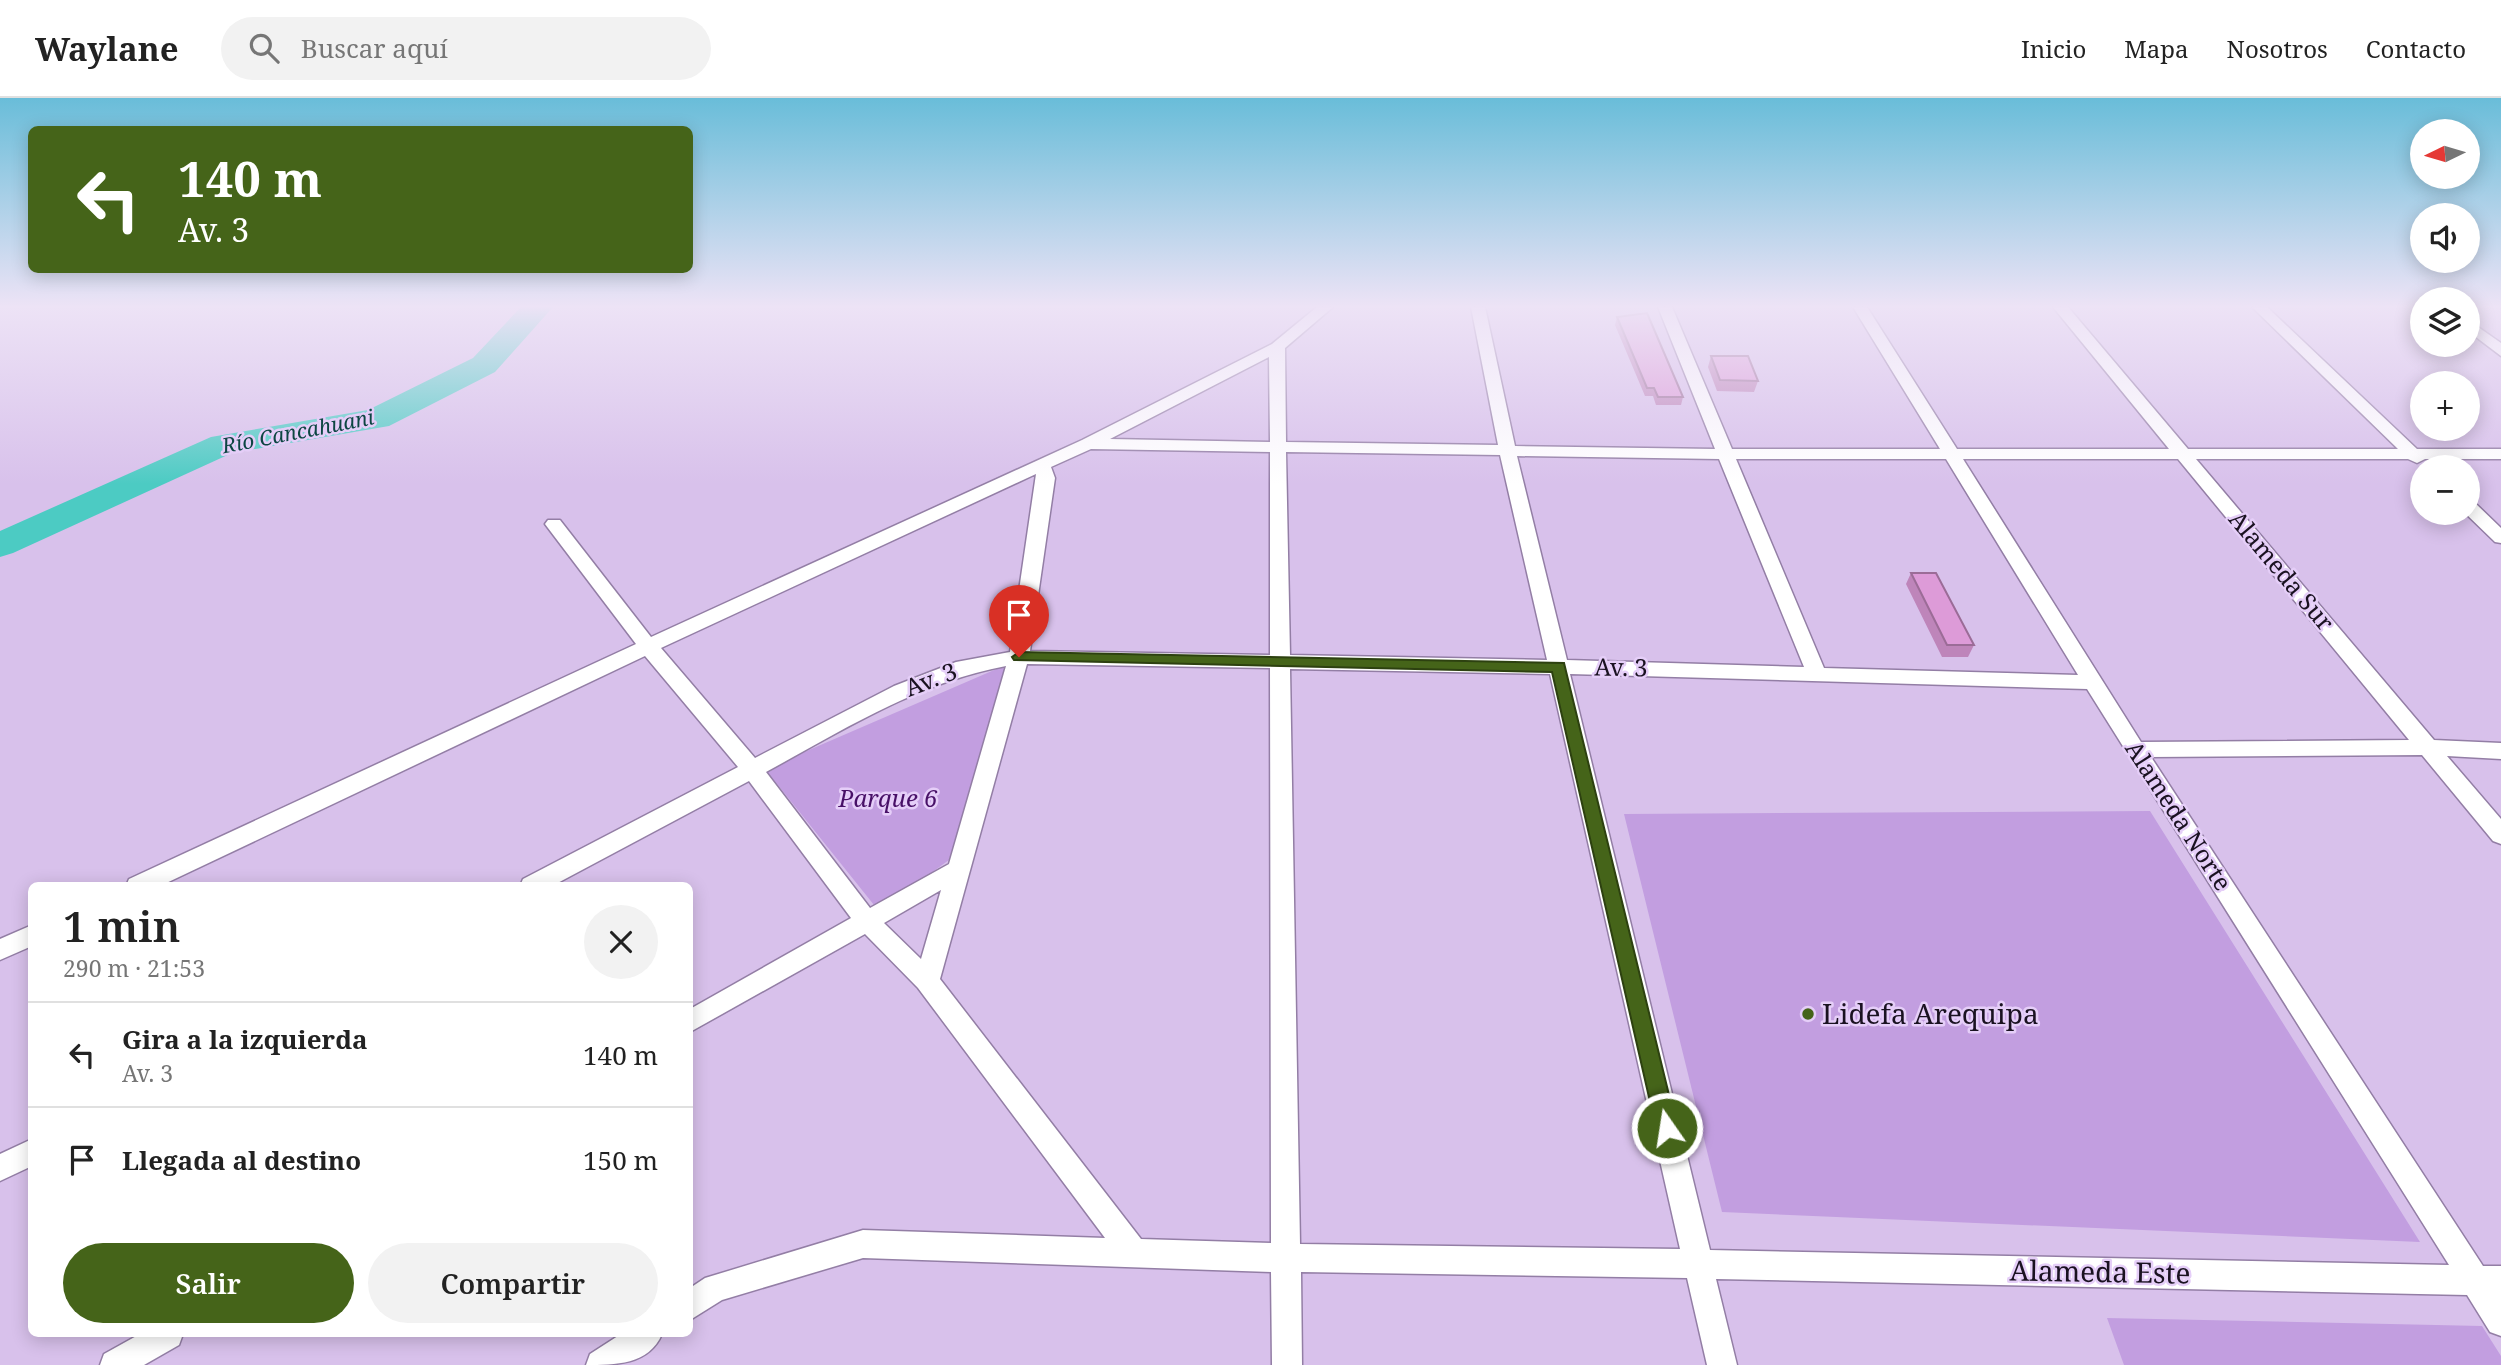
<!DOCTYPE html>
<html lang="es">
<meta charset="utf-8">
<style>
body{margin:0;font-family:"Noto Serif",serif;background:#f2f2f2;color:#222;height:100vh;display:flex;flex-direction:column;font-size:26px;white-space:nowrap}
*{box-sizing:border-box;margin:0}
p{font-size:23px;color:#767676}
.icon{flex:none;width:38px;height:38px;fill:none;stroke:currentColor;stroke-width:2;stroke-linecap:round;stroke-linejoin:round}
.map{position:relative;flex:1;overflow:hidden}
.sheet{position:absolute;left:28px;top:784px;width:665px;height:455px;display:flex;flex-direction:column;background:#fff;border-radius:10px;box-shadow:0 4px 18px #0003}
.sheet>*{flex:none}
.hud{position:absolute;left:28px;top:28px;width:665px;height:147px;border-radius:10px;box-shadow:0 4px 18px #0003;background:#456419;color:#fff;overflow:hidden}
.needle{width:46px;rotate:265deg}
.fabs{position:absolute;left:2410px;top:21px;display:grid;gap:14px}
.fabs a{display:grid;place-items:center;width:70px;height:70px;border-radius:50%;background:#fff;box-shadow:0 4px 18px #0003;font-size:35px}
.pin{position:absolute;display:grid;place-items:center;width:60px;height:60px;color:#fff;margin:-72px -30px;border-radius:50% 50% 50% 0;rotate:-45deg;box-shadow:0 0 7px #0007}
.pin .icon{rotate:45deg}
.me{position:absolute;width:77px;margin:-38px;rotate:347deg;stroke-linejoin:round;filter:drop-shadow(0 0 5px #0008)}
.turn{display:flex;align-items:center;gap:24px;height:147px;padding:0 35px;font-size:32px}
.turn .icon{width:91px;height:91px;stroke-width:2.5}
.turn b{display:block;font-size:49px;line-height:60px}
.round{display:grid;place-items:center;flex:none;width:74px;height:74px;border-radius:37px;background:#f2f2f2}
.head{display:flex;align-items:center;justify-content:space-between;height:119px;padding:0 35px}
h1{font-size:42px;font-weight:600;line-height:52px}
.action{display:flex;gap:14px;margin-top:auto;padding:14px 35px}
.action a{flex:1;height:80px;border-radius:42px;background:#456419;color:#fff;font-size:28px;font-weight:600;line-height:80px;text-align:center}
.action a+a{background:#f2f2f2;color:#222}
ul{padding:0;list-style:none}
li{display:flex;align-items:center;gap:21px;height:105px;padding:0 35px;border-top:2px solid #e0e0e0}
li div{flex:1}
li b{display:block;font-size:26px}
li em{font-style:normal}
header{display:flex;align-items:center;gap:42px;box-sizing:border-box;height:98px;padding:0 35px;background:#fff;border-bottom:2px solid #e0e0e0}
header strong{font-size:33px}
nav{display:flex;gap:38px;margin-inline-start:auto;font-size:24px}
.search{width:490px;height:63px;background:#f2f2f2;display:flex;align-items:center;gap:18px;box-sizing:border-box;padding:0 24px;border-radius:38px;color:#767676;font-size:26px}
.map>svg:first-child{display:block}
.green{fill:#c29ee0}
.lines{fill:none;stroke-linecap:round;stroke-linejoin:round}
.river{fill:#4ccbc3;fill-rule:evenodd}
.street-casing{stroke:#937ea5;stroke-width:3}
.street{fill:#fff;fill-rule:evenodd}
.wall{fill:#be85ba}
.building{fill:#dd9bd8;stroke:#9b6c97;stroke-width:2}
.route{fill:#456419;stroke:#2d4110;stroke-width:2}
.poi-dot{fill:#456419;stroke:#e5cef8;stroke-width:2.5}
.labels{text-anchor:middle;stroke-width:5;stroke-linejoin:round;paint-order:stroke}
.far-water-label{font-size:21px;font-style:italic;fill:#0d4643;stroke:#e5cef8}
.street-label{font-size:24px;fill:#1a1221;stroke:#e5cef8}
.park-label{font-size:24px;font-style:italic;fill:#481067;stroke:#e5cef8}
.near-poi-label{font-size:28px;fill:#1a1221;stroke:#e5cef8;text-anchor:start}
.near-street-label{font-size:28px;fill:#1a1221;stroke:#e5cef8}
</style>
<header>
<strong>Waylane</strong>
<div class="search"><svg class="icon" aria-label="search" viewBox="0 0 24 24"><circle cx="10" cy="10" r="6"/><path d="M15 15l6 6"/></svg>Buscar aquí</div>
<nav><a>Inicio</a><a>Mapa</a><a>Nosotros</a><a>Contacto</a></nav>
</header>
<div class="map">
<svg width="2501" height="1267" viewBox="0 0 2501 1267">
<rect width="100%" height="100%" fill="#d8c1eb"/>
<path class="green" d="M1008 566 949 762 866 822 874 807 765 671Z
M2150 713 2420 1144 1722 1114 1624 716Z
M2107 1220 2482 1228 2501 1258V1267H2124Z"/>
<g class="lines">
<path class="river" d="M521 209H553L495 274 389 328 232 355 13 455 0 459V433L211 339 368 312 473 260Z"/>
<defs>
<path id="street" d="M1317 209H1333L1285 250 1286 344 1498 347 1471 209H1485L1515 348 1715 351 1658 209H1672L1732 351H1940L1853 209H1867L1957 351H2169L2053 209H2068L2188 351H2398L2252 209H2267L2417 351H2501V361H2425L2417 365 2408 361H2196L2434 642 2501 645V661L2447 658 2501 721V746L2493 743 2422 657 2151 659 2483 1168H2501V1238L2490 1234 2467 1197 1716 1181 1737 1267H1707L1687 1180 1301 1174 1302 1267H1272L1271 1174 863 1160 722 1202 690 1222V1190L705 1180 863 1132 1105 1140 918 890 865 836 690 934V911L851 820 749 683 552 788H520L523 781 738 669 645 558 160 788H126L129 781 636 546 548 430 545 426 548 422H560L651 539 1082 342 1272 246ZM1269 259 1270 344 1110 341ZM1091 351 1270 354V557L1030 553 1055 380 1051 369ZM1286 354 1500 357 1547 562 1290 557ZM1517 358 1719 361 1804 569 1567 562ZM1736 361H1946L2078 577 1824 570ZM1963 361H2178L2409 642 2141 644ZM1036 376 1010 554 956 564 894 588 755 660 661 550ZM1027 566 1270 570 1271 1145 1141 1141 940 881ZM1006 568 949 766 870 810 766 674C843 632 919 584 1006 568ZM1290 571 1550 576 1680 1151 1300 1146ZM1570 576 2087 591 2449 1167 1710 1152ZM941 792 921 861 884 825Z
M2468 222 2501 245V258L2468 233Z
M2468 403 2474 404 2501 430V445L2495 444 2465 415H2468Z
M32 827V848L0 862V841Z
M32 1041V1068L0 1083V1056Z
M140 1236H183L179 1247 144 1267H100L104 1256Z
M621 1236H662C649 1267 615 1267 586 1267L590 1256Z"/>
</defs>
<use href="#street" class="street-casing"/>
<use href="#street" class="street"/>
</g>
<path class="wall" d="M1617 219 1683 299 1681 307H1656L1653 298H1645L1615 227Z
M1711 258 1758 283 1754 294 1717 293 1708 269Z
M1911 475 1974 547 1968 559H1942L1906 486Z"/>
<path class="building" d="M1647 215 1683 299H1658L1654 290H1647L1617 219Z
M1711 258H1748L1758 283 1720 282Z
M1911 475H1936L1974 547H1947Z"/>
<linearGradient id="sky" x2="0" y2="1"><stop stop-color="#69bdd9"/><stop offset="0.54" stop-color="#ede3f6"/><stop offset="1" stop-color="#ede3f6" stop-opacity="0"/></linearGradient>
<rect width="2501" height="386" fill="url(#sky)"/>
<path class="route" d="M1019 554 1564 565 1677 1030 1674 1037 1667 1039 1659 1037 1656 1030 1552 574 1014 562 1012 559Z"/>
<circle class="poi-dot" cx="1808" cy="916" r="7"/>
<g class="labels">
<g class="far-water-label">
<text transform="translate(298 334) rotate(-11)" y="7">Río Cancahuani</text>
</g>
<g class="street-label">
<text transform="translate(2281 473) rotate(50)" y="8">Alameda Sur</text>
<text transform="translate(1621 570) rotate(1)" y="8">Av. 3</text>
<text transform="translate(931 582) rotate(-21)" y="8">Av. 3</text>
<text transform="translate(2178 718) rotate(57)" y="8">Alameda Norte</text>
</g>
<g class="park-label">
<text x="888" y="709">Parque 6</text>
</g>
<g class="near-poi-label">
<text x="1822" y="926">Lidefa Arequipa</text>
</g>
<g class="near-street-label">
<text transform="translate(2100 1174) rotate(1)" y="10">Alameda Este</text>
</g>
</g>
</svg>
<div class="fabs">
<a><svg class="needle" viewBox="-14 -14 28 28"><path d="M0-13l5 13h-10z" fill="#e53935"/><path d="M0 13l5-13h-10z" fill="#767676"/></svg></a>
<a><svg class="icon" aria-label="sound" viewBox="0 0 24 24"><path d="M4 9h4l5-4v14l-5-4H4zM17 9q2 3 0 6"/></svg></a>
<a><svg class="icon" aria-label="layers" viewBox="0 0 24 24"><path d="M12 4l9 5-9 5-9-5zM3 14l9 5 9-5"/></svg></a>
<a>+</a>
<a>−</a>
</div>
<div class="pin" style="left:1019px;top:559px;background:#d93025"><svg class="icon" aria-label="arrive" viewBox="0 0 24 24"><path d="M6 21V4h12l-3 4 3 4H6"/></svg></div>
<svg class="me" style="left:1667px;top:1030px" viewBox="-20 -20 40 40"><circle r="17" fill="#456419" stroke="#fff" stroke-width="3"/><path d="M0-11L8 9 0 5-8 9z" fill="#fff"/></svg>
<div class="hud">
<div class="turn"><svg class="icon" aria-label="left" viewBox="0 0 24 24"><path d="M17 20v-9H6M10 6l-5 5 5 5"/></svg><div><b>140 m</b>Av. 3</div></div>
</div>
<section class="sheet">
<div class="head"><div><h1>1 min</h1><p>290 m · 21:53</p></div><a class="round"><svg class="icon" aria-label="close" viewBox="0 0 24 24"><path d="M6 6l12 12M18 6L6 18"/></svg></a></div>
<ul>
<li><svg class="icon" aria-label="left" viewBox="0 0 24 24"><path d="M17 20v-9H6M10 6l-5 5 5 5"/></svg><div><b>Gira a la izquierda</b><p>Av. 3</p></div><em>140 m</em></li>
<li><svg class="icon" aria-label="arrive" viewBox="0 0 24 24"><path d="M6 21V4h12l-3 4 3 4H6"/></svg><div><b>Llegada al destino</b></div><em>150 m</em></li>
</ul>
<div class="action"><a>Salir</a><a>Compartir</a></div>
</section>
</div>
